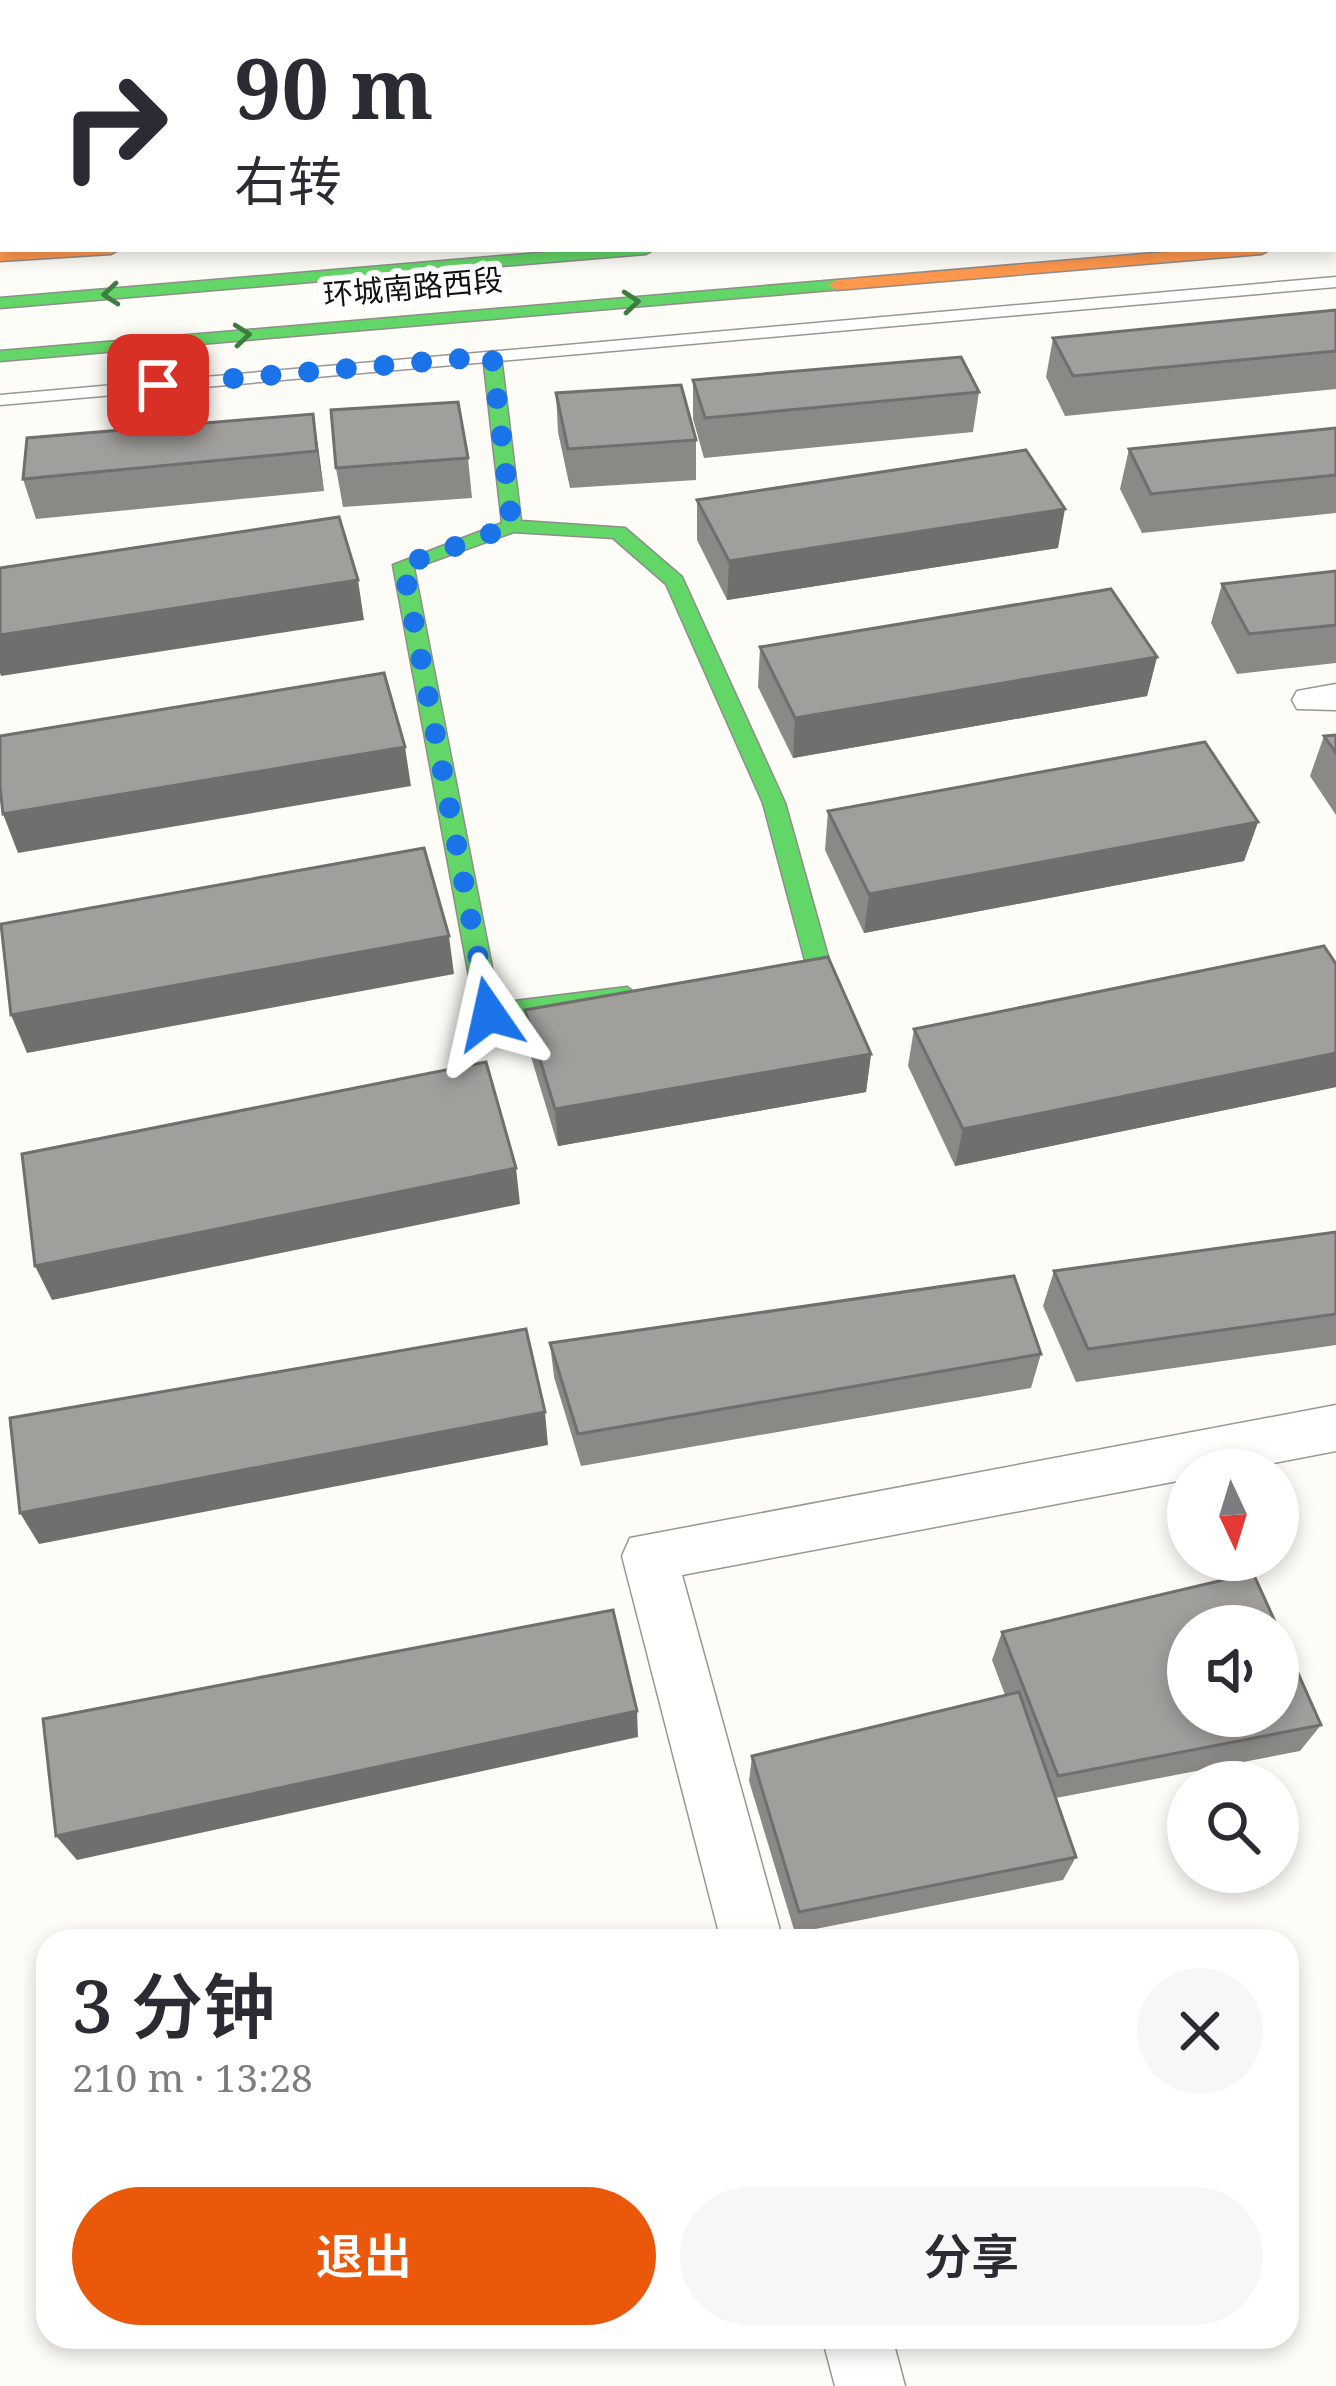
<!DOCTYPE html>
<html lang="zh">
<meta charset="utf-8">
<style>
body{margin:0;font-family:"Noto Serif","Noto Sans SC",serif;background:#f7f7f7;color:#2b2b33;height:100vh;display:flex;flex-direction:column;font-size:45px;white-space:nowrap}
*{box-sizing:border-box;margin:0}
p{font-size:39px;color:#7c7c81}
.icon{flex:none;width:66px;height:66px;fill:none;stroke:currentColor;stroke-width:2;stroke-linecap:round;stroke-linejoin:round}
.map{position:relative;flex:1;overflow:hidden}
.side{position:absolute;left:36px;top:1929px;width:1263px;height:420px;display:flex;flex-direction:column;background:#fff;border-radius:36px;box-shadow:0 6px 18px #0003}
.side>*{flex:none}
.banner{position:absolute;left:0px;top:0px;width:1338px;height:252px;box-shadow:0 6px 18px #0003;background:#fff;color:#2b2b33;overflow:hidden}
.needle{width:78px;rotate:176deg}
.controls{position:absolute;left:1167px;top:1449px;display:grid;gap:24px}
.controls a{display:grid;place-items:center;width:132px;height:132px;border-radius:50%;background:#fff;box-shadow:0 6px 18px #0003;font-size:60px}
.pin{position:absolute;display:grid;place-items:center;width:102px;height:102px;color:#fff;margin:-51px;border-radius:24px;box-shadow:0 6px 18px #0006}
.me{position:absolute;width:132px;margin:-66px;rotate:349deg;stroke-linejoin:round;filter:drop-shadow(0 0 9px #0008)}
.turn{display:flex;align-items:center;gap:42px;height:252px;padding:0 36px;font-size:54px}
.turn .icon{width:156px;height:156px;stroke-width:2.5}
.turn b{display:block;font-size:84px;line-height:102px}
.round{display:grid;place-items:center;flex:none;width:126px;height:126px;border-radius:63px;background:#f7f7f7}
.headline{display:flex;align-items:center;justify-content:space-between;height:204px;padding:0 36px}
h1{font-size:72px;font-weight:600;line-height:90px}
.button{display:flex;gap:24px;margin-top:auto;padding:24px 36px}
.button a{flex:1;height:138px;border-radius:72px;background:#ea580c;color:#fff;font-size:48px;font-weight:600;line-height:138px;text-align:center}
.button a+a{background:#f7f7f7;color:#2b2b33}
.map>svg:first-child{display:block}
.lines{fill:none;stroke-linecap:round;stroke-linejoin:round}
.lane-casing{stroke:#979795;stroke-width:3}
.street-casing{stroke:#979795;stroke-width:3}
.fast-casing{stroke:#8e8d8b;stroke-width:3}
.slow-casing{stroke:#8e8d8b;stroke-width:3}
.jam-casing{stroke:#8e8d8b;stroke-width:3}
.lane{fill:#fffffe;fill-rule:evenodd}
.street{fill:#fffffe;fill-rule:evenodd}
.fast{fill:#63d668;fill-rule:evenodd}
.slow{fill:#ff974d;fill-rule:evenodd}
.jam{fill:#b3261e;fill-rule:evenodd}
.wall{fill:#8a8986}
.shaded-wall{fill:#716f6d}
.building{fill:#a19f9c;stroke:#716f6d;stroke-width:3}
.oneway{stroke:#3e7d41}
.route{stroke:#1a73e8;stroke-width:21;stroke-dasharray:0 37.8}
.labels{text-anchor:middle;stroke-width:12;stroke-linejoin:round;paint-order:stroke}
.far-street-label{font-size:30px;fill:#111;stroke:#fff}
</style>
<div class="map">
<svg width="1336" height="2386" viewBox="0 0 1336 2386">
<rect width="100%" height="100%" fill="#fdfcf7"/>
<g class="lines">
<defs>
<path id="lane" d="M1335 136H1336V144H1335Z
M1336 277V287L0 405V395Z"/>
<path id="street" d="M1143 0H1170L1172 3H1145Z
M1336 684V710L1297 709 1292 700 1297 691Z
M1336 1405V1451L1237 1470H1188V1479L682 1575 783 1941H721L622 1556 630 1538Z
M822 2337H892L905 2386H835Z"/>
<path id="fast" d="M1335 187H1336V197H1335Z
M585 249H655L646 254 0 308V298Z
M837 280 846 285 843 289 0 361V351Z
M492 351 501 356 521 521 625 528 682 577 785 803 832 971 829 977 741 990 729 981 741 972 806 964 763 803 666 584 613 538 514 532 414 568 499 1003 627 987 639 996 627 1005 489 1023 476 1014 393 565 502 523 483 356Z"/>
<path id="slow" d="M120 249 111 254 0 261V251Z
M1202 249H1271L1262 254 837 290 828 285 837 280Z"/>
<path id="jam" d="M1335 238H1336V248H1335Z"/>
</defs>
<use href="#lane" class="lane-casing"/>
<use href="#street" class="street-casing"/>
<use href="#fast" class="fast-casing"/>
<use href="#slow" class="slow-casing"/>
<use href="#jam" class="jam-casing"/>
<use href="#lane" class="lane"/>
<use href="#street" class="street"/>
<use href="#fast" class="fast"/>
<use href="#slow" class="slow"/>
<use href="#jam" class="jam"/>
</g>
<path class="wall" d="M1336 310V389L1065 416 1046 377 1053 338Z
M693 380 979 392 973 432 704 458 693 419Z
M556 393 696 440V480L570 488 558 432Z
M313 414 324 491 36 519 23 479Z
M1336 428V513L1142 533 1120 489 1129 449Z
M468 458 472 498 343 507 336 468Z
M697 500 1058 548 727 600 697 540Z
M1336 571V663L1237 674 1211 623 1222 584Z
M760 647 1157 657 1147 696 793 758 758 687Z
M1336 735V815L1310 776 1324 736Z
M828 811 1258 822 1244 861 864 933 825 850Z
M1336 964V1087L955 1166 908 1066 914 1029Z
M525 1010 871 1054 866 1092 558 1146 528 1047Z
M1336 1232V1345L1076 1382 1043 1306 1054 1271Z
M550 1343 1041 1354 1031 1388 581 1466 554 1377Z
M1002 1632 1321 1725 1300 1751 1056 1798 1076 1857 1063 1880 795 1933 749 1781 752 1756 1005 1695 992 1660Z"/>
<path class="shaded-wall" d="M313 414 319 453 324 491 317 451Z
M1065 509 1058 548 727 600 729 561Z
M358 580 364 620 1 676 0 673V635Z
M1157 657 1147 696 793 758 795 718Z
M405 747 411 786 18 853 3 814Z
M1258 822 1244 861 864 933 869 894Z
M449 936 454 974 27 1053 11 1015Z
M1336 1053V1087L955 1166 963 1129Z
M871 1054 866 1092 558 1146 555 1109Z
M516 1168 520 1204 52 1300 35 1266Z
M545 1412 548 1445 39 1544 20 1513Z
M637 1711 638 1737 77 1860 56 1836Z"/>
<path class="building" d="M1336 310V351L1073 376 1053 338Z
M961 357 979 392 705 418 693 380Z
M681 385 696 440 568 449 556 393Z
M458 402 468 458 336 468 331 410Z
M313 414 317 451 23 479 27 438Z
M1336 428V475L1151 494 1129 449Z
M1026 450 1065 509 729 561 697 500Z
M339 517 358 580 0 635V568Z
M1336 571V625L1249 634 1222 584Z
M1111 589 1157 657 795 718 760 647Z
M384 673 405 747 3 814 0 787V736Z
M1336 735V753L1324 736Z
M1205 742 1258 822 869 894 828 811Z
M424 848 449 936 11 1015 1 924Z
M1324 946 1336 964V1053L963 1129 914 1029Z
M828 957 871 1054 555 1109 525 1010Z
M486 1062 516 1168 35 1266 22 1154Z
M1336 1232V1314L1088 1349 1054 1271Z
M1014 1276 1041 1354 578 1434 550 1343Z
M526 1329 545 1412 20 1513 10 1418Z
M1253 1573 1277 1626H1188V1716H1278V1628L1321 1725 1058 1776 1002 1632Z
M613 1610 637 1711 56 1836 43 1719Z
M1019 1692 1076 1857 799 1912 752 1756Z"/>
<defs><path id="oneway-chevron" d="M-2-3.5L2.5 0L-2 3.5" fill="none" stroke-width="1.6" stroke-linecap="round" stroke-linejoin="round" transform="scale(3)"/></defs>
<g class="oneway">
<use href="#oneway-chevron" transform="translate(111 294) rotate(175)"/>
<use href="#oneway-chevron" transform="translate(631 302) rotate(-5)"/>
<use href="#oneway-chevron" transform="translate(242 335) rotate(-5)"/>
</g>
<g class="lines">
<path class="route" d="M158 385 492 356 512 526 403 565 489 1014"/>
</g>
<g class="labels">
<g class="far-street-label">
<text transform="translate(413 288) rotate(-5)" y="10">环城南路西段</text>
</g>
</g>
</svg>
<div class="controls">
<a><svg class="needle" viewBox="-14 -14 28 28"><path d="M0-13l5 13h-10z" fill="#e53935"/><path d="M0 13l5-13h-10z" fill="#7c7c81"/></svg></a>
<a><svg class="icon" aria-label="sound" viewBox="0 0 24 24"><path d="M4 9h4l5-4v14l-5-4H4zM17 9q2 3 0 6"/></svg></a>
<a><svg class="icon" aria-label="search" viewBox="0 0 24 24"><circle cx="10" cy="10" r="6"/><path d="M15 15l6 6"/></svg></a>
</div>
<div class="pin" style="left:158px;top:385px;background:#d93025"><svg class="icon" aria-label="arrive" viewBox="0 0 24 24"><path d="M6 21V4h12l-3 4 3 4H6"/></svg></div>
<svg class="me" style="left:489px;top:1014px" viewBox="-20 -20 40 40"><path d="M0-17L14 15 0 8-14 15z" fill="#1a73e8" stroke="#fff" stroke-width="4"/></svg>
<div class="banner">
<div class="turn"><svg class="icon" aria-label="right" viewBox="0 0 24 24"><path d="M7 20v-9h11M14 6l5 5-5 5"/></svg><div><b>90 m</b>右转</div></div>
</div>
<section class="side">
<div class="headline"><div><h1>3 分钟</h1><p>210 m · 13:28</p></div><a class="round"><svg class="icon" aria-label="close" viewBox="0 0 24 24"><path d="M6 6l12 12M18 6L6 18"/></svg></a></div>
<div class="button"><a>退出</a><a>分享</a></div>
</section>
</div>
